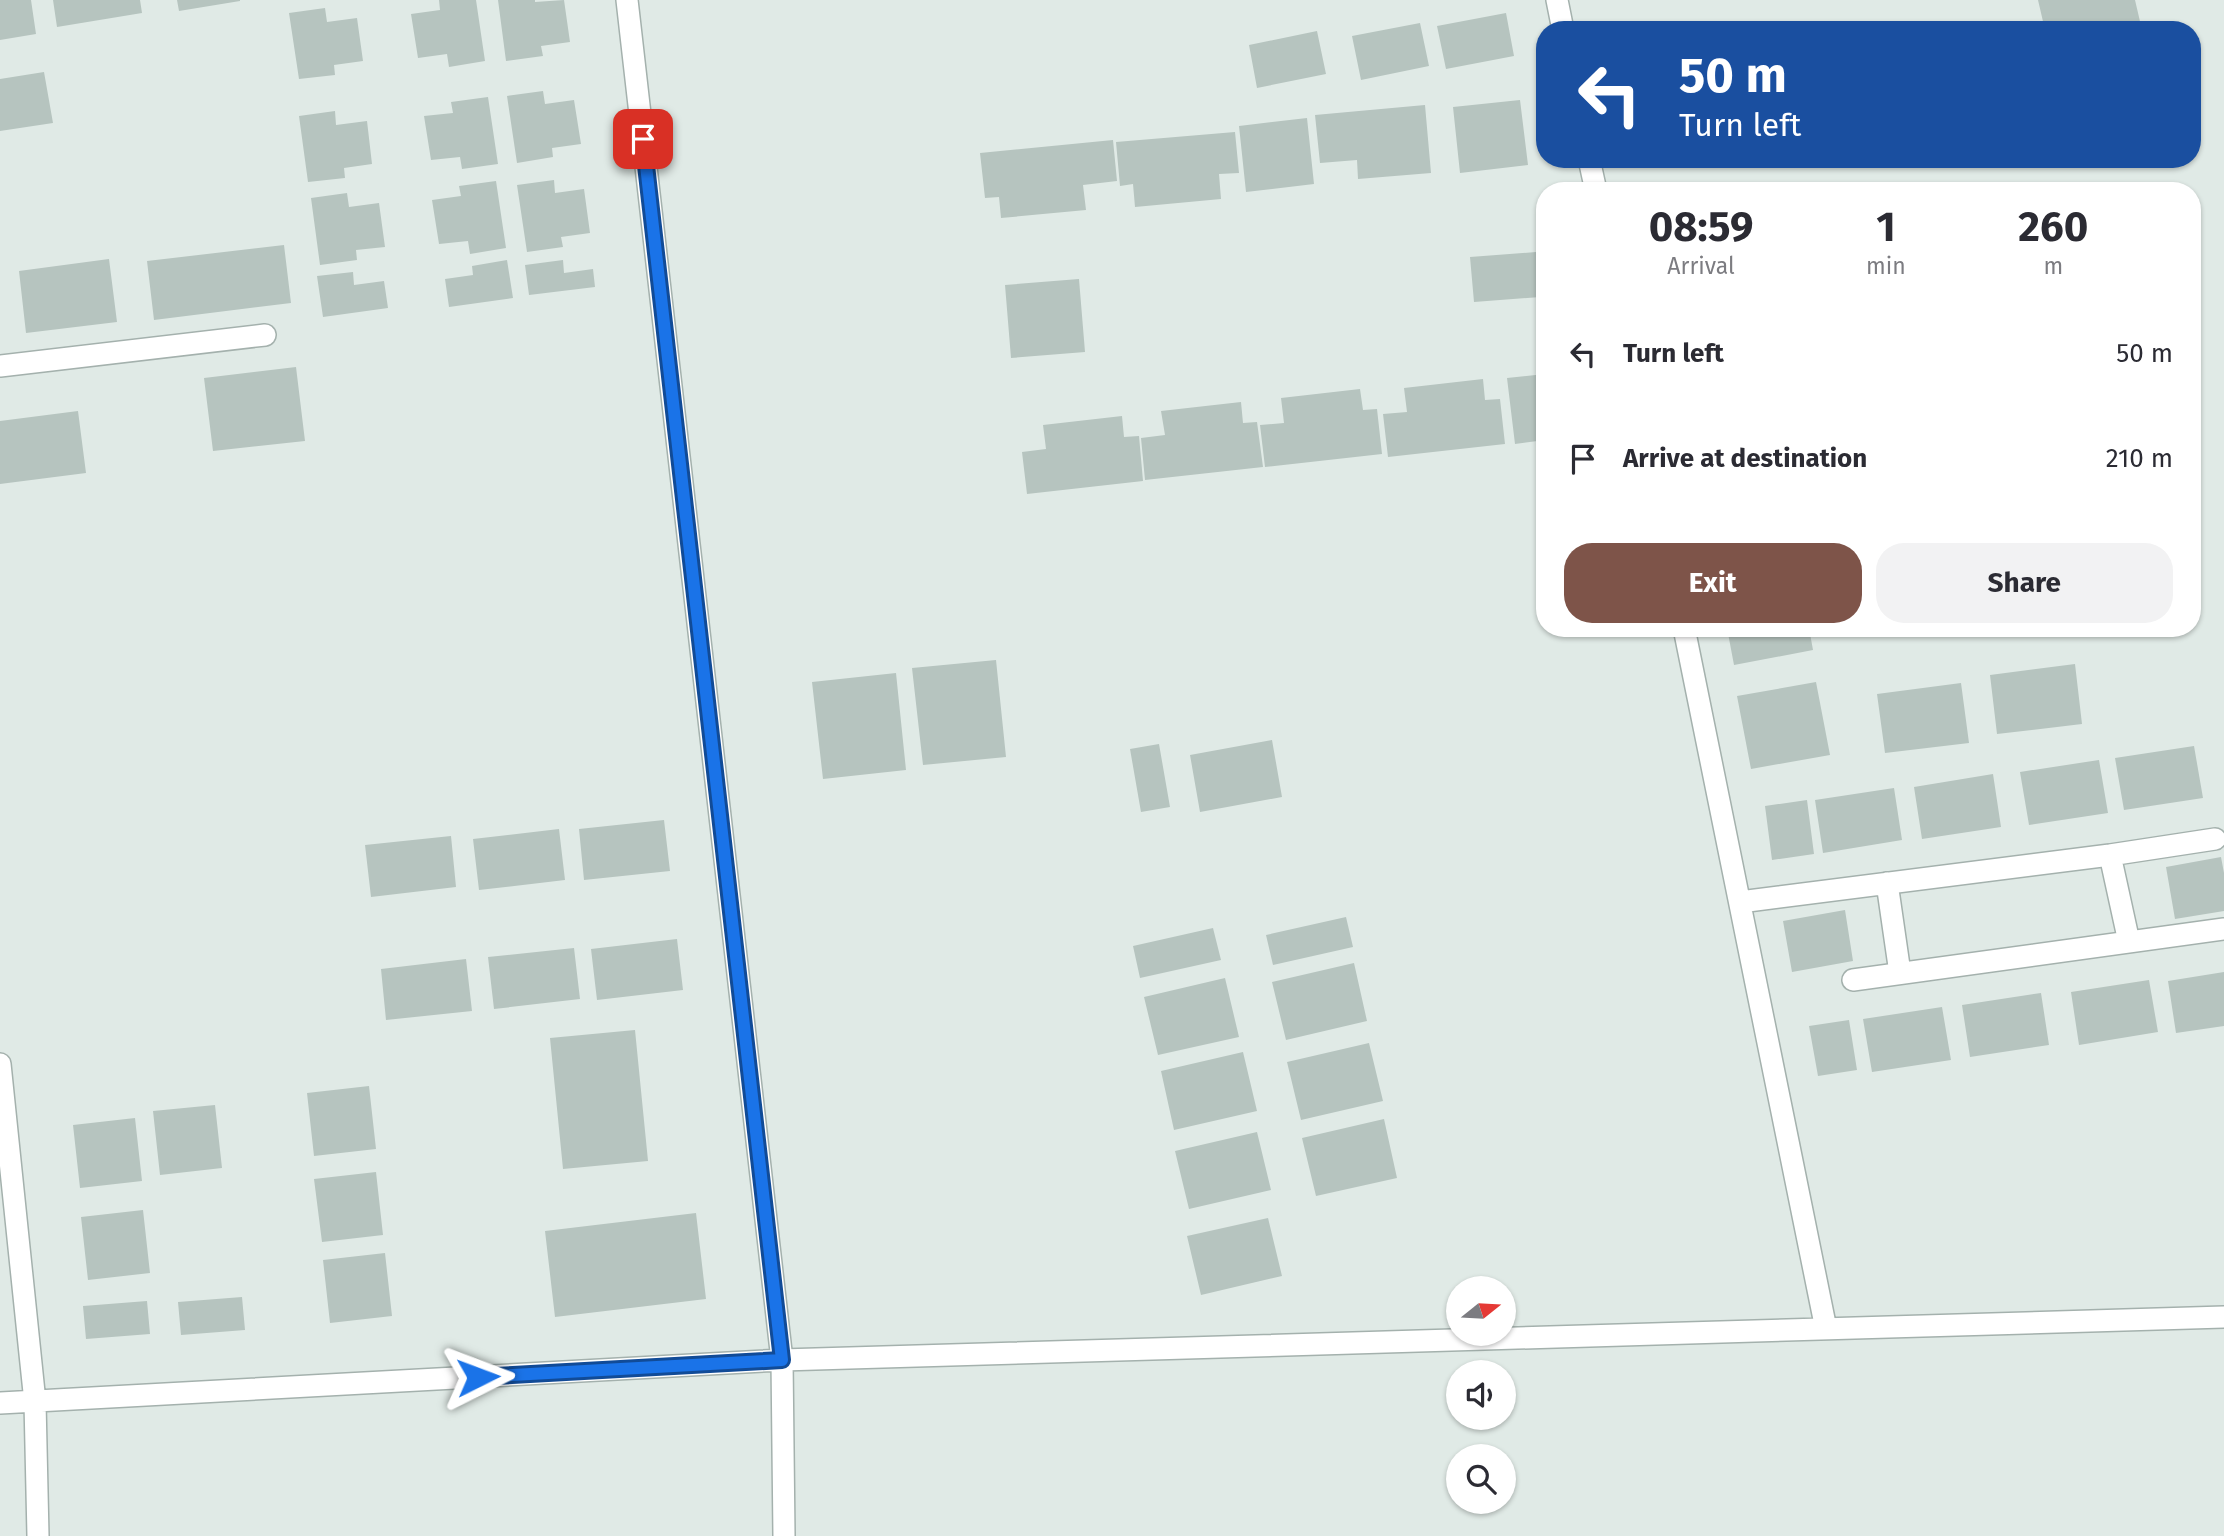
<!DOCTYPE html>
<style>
body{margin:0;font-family:"Fira Sans",sans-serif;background:#f2f2f3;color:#2b2b33;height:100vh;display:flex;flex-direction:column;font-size:26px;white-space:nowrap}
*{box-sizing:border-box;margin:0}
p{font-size:23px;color:#7c7c81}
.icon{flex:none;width:38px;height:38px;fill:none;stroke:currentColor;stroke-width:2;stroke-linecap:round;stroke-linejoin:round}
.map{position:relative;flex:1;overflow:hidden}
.side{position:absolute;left:1536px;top:182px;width:665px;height:455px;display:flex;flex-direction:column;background:#fff;border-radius:28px;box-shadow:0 2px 5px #0004}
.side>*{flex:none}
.top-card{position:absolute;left:1536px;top:21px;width:665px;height:147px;border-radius:28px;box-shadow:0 2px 5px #0004;background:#1a4fa0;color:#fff;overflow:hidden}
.needle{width:46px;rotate:72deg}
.buttons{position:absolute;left:1446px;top:1276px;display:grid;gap:14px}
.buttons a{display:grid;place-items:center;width:70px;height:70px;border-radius:50%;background:#fff;box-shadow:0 2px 5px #0004;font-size:35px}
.pin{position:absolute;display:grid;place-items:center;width:60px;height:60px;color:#fff;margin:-30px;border-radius:14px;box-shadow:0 4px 10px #0006}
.me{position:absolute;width:77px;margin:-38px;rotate:87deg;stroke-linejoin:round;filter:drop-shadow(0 0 5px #0008)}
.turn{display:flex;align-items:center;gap:24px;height:147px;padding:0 28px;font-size:32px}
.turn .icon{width:91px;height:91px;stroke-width:2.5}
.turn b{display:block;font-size:49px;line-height:60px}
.eta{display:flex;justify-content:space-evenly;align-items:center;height:119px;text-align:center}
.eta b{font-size:42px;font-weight:700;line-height:49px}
.primary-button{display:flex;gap:14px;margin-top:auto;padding:14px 28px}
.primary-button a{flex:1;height:80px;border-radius:28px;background:#7e5449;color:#fff;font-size:28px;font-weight:700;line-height:80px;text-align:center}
.primary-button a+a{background:#f2f2f3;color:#2b2b33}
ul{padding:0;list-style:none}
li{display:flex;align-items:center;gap:21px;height:105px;padding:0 28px}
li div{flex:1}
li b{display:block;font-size:26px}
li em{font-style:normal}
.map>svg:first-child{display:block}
.building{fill:#b6c4bf}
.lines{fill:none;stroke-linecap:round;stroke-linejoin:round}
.minor-casing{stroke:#a4b1ad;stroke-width:24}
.minor{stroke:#fff;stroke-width:21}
.route-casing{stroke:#114b97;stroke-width:18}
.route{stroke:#1a73e8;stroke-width:12}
</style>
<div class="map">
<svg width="2224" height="1536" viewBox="0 0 2224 1536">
<rect width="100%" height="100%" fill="#e0eae6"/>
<path class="building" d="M0 0H31L36 34 0 40Z
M53 0H140L142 13 57 27Z
M177 0H240V1L179 11Z
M439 0H476L485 61 449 67 447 54 418 58 411 14 440 10Z
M498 0H535V2L564 0 570 42 541 46 543 56 506 61Z
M2038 0H2135L2142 30H2045Z
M325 8 327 22 357 18 363 61 334 65 335 75 299 79 289 13Z
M1506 13 1514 56 1446 69 1437 26Z
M1420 23 1429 66 1361 80 1352 36Z
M1317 31 1326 74 1257 88 1249 45Z
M44 72 53 123 0 131V79Z
M543 91 545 104 574 100 581 144 552 148 553 157 517 163 507 96Z
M488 97 498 164 462 169 460 157 431 160 424 116 453 113 451 102Z
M1520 100 1528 165 1460 173 1453 107Z
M1425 105 1431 173 1358 179 1357 160 1320 163 1315 115Z
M335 111 336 125 367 121 372 164 344 168 345 178 308 182 299 116Z
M1307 118 1314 184 1246 192 1239 126Z
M1235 132 1239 173 1219 174 1221 199 1135 207 1133 184 1120 186 1116 142Z
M1113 140 1117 181 1083 185 1086 210 1001 218 999 197 985 198 980 153Z
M554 180 555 193 584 189 590 233 561 237 563 247 527 252 517 185Z
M496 181 506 248 470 254 468 241 439 244 432 200 461 196 459 186Z
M347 193 349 207 379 203 385 247 356 250 357 260 320 265 311 198Z
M284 245 291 303 154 320 147 261Z
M1536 252 1540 297 1474 302 1470 257Z
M109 259 117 322 26 333 19 271Z
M507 260 513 298 449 307 445 279 473 275 472 266Z
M563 260 564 273 593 269 595 287 529 295 525 265Z
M353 272 354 285 384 281 388 308 323 317 317 276Z
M1079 279 1085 352 1011 358 1005 285Z
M296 367 305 441 213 451 204 378Z
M1545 374V440L1515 444 1507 378Z
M1483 379 1485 400 1500 399 1505 444 1388 457 1383 414 1407 412 1404 388Z
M1360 389 1363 410 1377 409 1382 454 1265 467 1260 425 1284 423 1281 398Z
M1241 402 1243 423 1257 422 1263 467 1145 480 1141 438 1165 435 1161 411Z
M78 411 86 473 0 484V421Z
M1122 416 1124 437 1139 436 1143 481 1027 494 1022 452 1046 449 1043 425Z
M1727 628H1809L1813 650 1734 665Z
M996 660 1006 757 923 765 912 668Z
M2075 664 2082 724 1997 734 1990 675Z
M896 673 906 770 823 779 812 682Z
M1816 682 1830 755 1751 769 1737 696Z
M1961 683 1969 743 1885 753 1877 694Z
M1272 740 1282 797 1200 812 1190 755Z
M1159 744 1170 807 1141 812 1130 749Z
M2194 746 2203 798 2124 810 2115 758Z
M2099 760 2108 813 2029 825 2020 772Z
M1993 774 2001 827 1922 839 1914 787Z
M1894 788 1902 840 1823 853 1815 800Z
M1807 800 1814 854 1772 860 1765 806Z
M664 820 670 871 584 880 579 829Z
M559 829 565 880 479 890 473 839Z
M451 836 456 887 371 897 365 845Z
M2221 857 2224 873V911L2175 919 2166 867Z
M1845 910 1853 961 1792 972 1783 921Z
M1346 917 1353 947 1273 965 1266 935Z
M1213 928 1221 960 1140 978 1133 946Z
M677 939 683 990 597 1000 591 949Z
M574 948 580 999 494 1009 488 957Z
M466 959 472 1011 386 1020 381 969Z
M1354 963 1367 1021 1286 1040 1272 982Z
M2224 972V1026L2176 1033 2168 981Z
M1225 978 1239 1037 1158 1055 1144 997Z
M2149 980 2158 1032 2079 1045 2071 992Z
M2041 993 2049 1045 1970 1057 1962 1005Z
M1942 1007 1951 1060 1872 1072 1863 1019Z
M1849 1020 1857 1070 1818 1076 1809 1026Z
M635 1030 648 1161 563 1169 550 1038Z
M1369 1043 1383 1101 1301 1120 1287 1062Z
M1243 1052 1257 1111 1174 1130 1161 1071Z
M369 1086 376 1149 314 1156 307 1093Z
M215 1105 222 1168 160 1175 153 1111Z
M135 1118 142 1181 80 1188 73 1125Z
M1384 1119 1397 1178 1316 1196 1302 1138Z
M1257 1132 1271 1190 1189 1209 1175 1151Z
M376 1172 383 1235 322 1242 314 1179Z
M143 1210 150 1273 88 1280 81 1217Z
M696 1213 706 1299 555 1317 545 1231Z
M1268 1218 1282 1276 1201 1295 1187 1236Z
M385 1253 392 1316 330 1323 323 1260Z
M242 1297 245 1330 181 1335 178 1302Z
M147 1301 150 1334 86 1339 83 1306Z"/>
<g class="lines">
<defs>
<path id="minor" d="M627 0 782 1360 784 1536
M1557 0 1563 30
M1589 159 1596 191
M0 366 265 335
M1684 628 1826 1329
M2110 855 2129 942
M1887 883 1900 973
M1740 902 2110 855 2215 839
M1853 980 2224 929
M0 1064 35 1402 38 1536
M0 1403 782 1360 2224 1317"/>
</defs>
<use href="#minor" class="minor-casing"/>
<use href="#minor" class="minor"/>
</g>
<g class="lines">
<defs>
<path id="route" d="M478 1377 782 1360 643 139"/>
</defs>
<use href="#route" class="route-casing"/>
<use href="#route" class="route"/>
</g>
</svg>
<div class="buttons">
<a><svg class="needle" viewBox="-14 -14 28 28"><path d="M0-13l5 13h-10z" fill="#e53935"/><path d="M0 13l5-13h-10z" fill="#7c7c81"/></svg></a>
<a><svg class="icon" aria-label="sound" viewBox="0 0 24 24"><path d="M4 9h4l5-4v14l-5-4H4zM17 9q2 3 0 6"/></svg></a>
<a><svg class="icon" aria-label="search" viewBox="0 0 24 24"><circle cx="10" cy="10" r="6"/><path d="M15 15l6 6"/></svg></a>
</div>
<div class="pin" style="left:643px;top:139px;background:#d93025"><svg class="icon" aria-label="arrive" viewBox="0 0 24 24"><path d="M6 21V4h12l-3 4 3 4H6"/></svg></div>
<svg class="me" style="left:478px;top:1377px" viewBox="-20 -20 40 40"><path d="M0-17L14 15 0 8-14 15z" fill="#1a73e8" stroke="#fff" stroke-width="4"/></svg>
<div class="top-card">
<div class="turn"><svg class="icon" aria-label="left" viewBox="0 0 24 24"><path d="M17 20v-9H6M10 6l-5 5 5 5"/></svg><div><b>50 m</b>Turn left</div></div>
</div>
<section class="side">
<div class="eta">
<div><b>08:59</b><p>Arrival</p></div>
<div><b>1</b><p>min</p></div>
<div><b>260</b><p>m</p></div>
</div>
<ul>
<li><svg class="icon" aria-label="left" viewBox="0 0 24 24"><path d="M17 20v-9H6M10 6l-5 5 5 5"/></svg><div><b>Turn left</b></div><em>50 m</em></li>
<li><svg class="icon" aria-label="arrive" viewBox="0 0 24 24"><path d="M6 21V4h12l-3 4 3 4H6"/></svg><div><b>Arrive at destination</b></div><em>210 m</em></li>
</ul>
<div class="primary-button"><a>Exit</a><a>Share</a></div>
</section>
</div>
